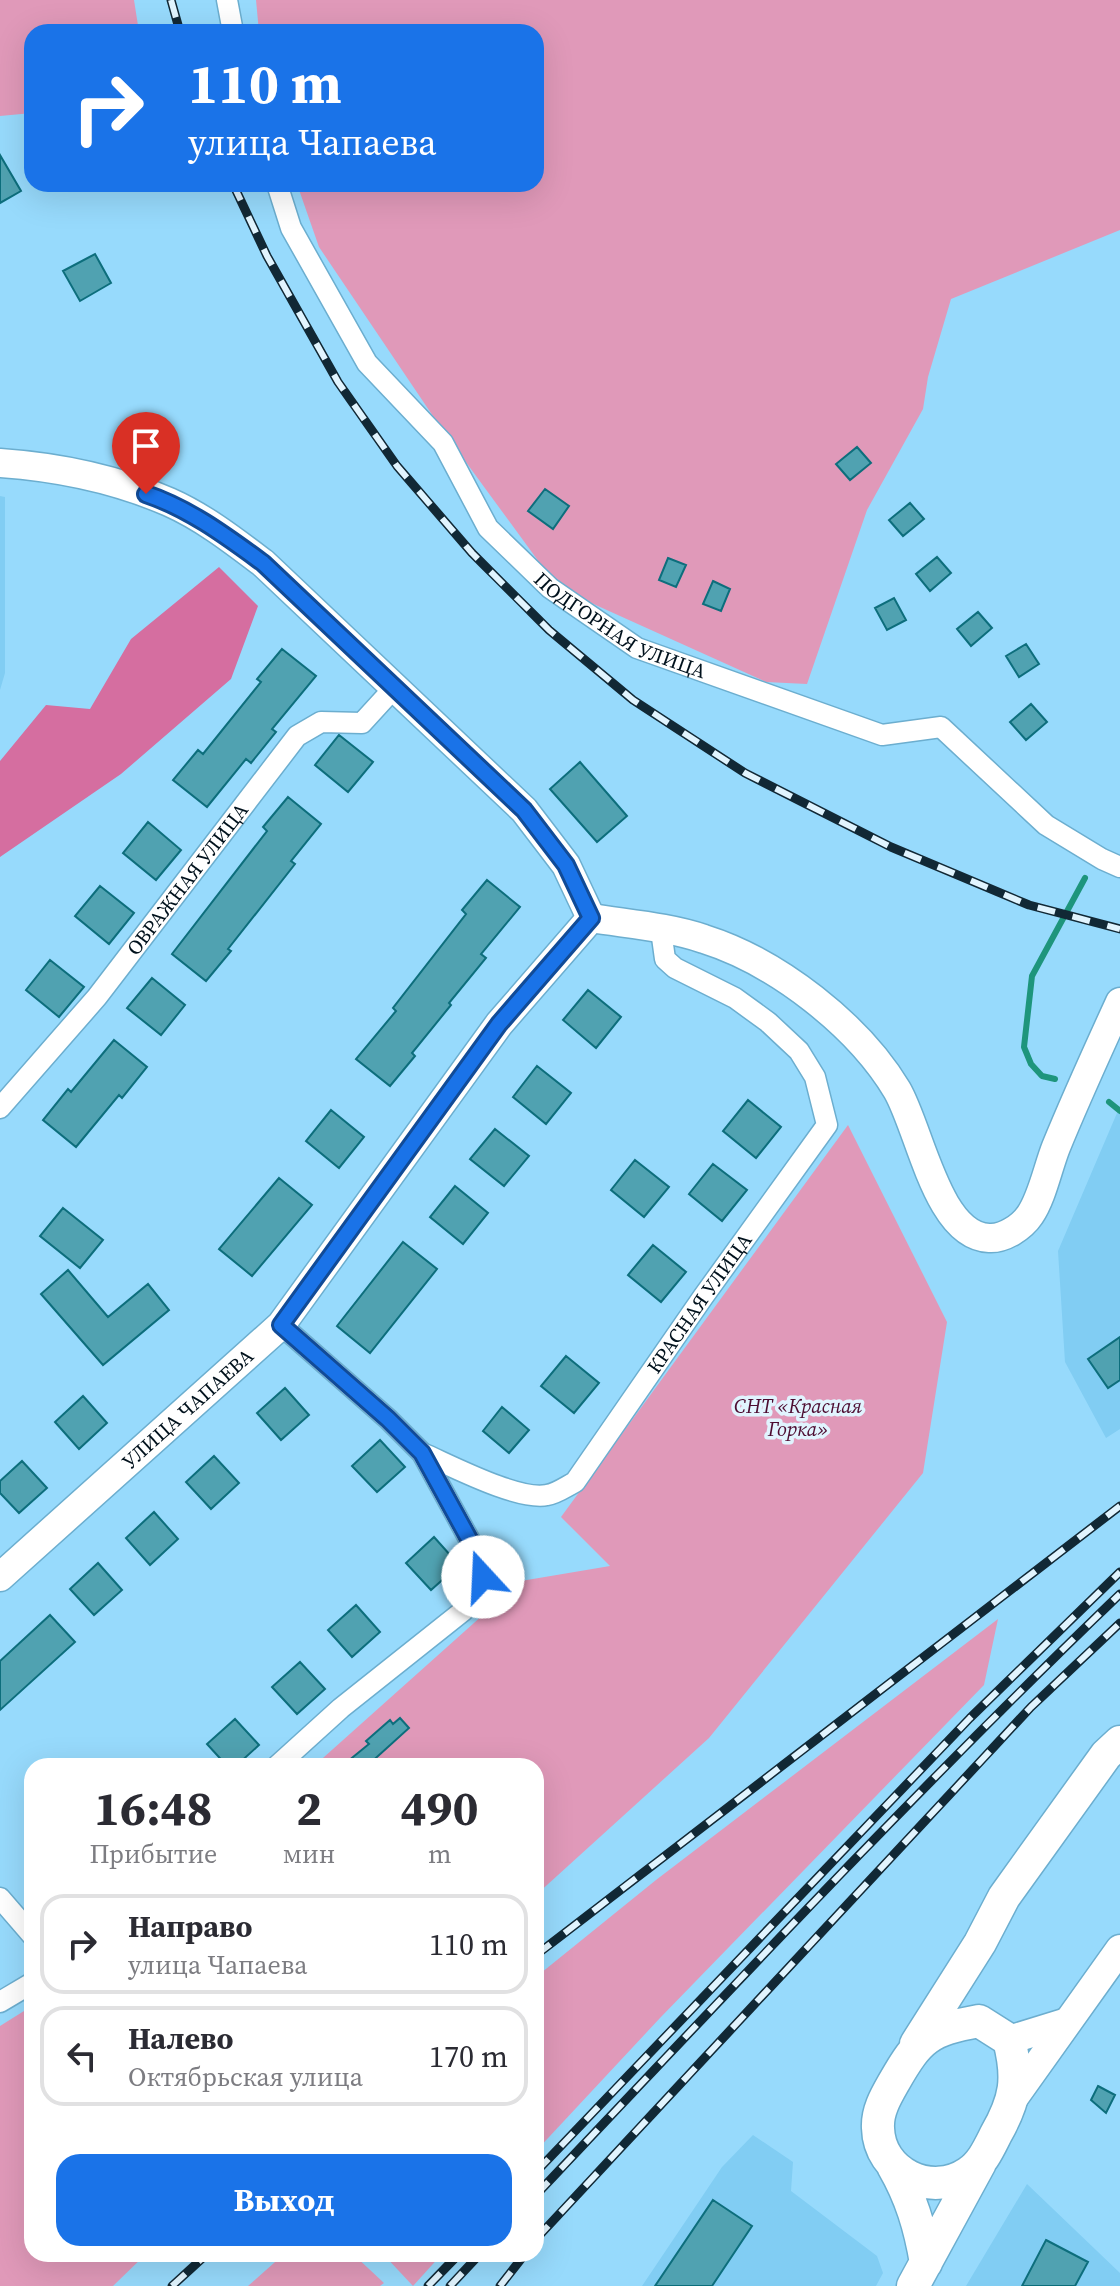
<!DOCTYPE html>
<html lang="ru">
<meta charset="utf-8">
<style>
body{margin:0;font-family:"Source Serif 4",serif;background:#f7f7f7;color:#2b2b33;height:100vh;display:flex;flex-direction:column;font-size:30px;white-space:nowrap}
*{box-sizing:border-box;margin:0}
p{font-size:26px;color:#7c7c81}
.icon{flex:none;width:44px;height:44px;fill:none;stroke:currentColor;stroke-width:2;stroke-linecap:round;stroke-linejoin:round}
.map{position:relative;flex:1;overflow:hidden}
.side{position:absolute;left:24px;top:1758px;width:520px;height:504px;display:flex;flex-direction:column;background:#fff;border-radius:24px;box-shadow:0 8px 32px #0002}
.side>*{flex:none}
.banner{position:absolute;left:24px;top:24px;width:520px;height:168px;border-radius:24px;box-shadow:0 8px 32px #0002;background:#1a73e8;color:#fff;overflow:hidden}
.pin{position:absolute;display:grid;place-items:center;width:68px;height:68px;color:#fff;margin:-82px -34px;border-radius:50% 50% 50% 0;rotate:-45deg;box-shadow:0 0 8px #0007}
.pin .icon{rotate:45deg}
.me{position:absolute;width:88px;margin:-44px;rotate:340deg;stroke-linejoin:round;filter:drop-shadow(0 0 6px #0008)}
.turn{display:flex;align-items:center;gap:28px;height:168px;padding:0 32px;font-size:36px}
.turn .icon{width:104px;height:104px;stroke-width:2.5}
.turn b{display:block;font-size:56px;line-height:68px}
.eta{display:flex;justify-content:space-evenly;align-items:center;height:136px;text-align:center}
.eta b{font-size:48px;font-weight:700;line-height:56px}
.action{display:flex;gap:16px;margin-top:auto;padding:16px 32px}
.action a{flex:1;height:92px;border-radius:24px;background:#1a73e8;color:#fff;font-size:32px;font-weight:700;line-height:92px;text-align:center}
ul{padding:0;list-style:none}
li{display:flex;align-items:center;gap:24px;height:100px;margin:0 16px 12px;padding:0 16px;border:4px solid #e1e1e2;border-radius:24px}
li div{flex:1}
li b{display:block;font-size:30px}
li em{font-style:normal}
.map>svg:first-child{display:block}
.built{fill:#81cdf3}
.green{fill:#e099b9}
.forest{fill:#d56ea0}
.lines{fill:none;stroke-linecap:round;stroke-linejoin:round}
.stream{stroke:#1e957c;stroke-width:6}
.building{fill:#50a2b1;stroke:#0d6e7c;stroke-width:2}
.street-casing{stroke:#6caecf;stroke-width:23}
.secondary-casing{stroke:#6caecf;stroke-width:31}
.primary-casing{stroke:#6caecf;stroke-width:35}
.street{stroke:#fff;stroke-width:20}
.secondary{stroke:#fff;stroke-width:28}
.primary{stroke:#fff;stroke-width:32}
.rail-casing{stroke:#112835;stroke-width:9}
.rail{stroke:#e1f4fe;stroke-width:6;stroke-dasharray:18;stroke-linecap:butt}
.route-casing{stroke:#114b97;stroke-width:20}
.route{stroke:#1a73e8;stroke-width:14}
.labels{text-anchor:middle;stroke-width:7;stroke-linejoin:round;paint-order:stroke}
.street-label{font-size:20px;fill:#00111c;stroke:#e1f4fe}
.park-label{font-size:20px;font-style:italic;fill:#4c0b30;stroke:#e1f4fe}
</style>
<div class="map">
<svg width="1120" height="2286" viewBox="0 0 1120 2286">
<rect width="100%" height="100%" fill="#97dafc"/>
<path class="built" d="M0 496 5 497V673L0 690Z
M1120 1106V1429L1106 1438 1065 1362 1058 1251Z
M753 2135 793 2162 791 2191 877 2256 883 2273 876 2286H642L722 2167Z
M1027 2184 1120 2273V2286H966Z"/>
<path class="green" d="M0 0H134L139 32H32V113L0 116Z
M256 0H1120V230L951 299 928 377 923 409 867 510 807 684 766 682 558 588 441 428 319 247 297 184H536V32H259Z
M848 1125 947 1322 923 1473 709 1738 536 1895V1766H314L521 1581 610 1566 561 1517Z
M998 1619 984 1685 660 2018 536 2151V1977L656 1880Z
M32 2006V2254H146L113 2286H0V2026Z
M284 2254H353L384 2283 380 2286H248Z
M383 2254H442L413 2286Z"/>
<path class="forest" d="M219 567 258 606 231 679 121 774 0 857V761L46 705 90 709 131 639Z"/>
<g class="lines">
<path class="stream" d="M1055 1079 1042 1076 1031 1064 1024 1047 1032 976 1085 878
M1109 1102 1120 1111"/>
</g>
<path class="building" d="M0 155 21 191 0 203Z
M95 254 111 283 80 301 63 271Z
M857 447 871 463 850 480 836 464Z
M545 489 569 506 553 529 528 511Z
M910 503 924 519 903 536 889 520Z
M937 557 951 573 930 591 916 574Z
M668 558 686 565 676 587 659 580Z
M713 581 730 589 721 611 703 604Z
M894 598 906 620 887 630 875 608Z
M978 612 992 628 971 646 957 629Z
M1026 644 1039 664 1019 677 1006 656Z
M282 649 316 676 272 729 276 732 251 763 246 759 207 807 173 780 198 750 203 754 261 682 257 679Z
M1031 704 1047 722 1026 740 1010 722Z
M339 735 373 762 348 792 315 765Z
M580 762 627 816 597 842 550 789Z
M288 797 321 824 291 861 295 864 228 949 231 951 206 981 172 954 267 831 263 827Z
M148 822 181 850 156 880 123 853Z
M487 880 520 907 481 954 486 958 449 1003 451 1005 412 1053 415 1056 390 1086 356 1059 396 1011 393 1008 466 914 462 910Z
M100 886 134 913 109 944 75 916Z
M50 960 84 987 59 1017 26 990Z
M152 978 185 1005 161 1035 127 1008Z
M588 990 621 1017 596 1048 563 1020Z
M114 1040 147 1067 122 1098 119 1095 76 1147 43 1120 68 1089 71 1092Z
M537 1066 571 1093 546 1124 513 1097Z
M748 1100 781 1127 756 1158 723 1131Z
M331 1110 364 1137 339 1168 306 1141Z
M495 1129 529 1156 504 1186 470 1159Z
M635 1160 669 1187 644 1217 611 1190Z
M713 1164 747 1190 722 1221 689 1194Z
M279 1178 312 1205 252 1276 219 1249Z
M455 1186 488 1213 463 1244 430 1217Z
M63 1208 103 1240 80 1268 40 1236Z
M403 1242 437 1269 370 1353 337 1326Z
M653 1245 686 1272 661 1302 628 1275Z
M68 1270 108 1317 148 1284 169 1310 103 1365 41 1294Z
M1120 1337V1380L1108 1388 1088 1359Z
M566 1356 599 1383 574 1413 541 1386Z
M285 1388 309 1415 281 1440 257 1413Z
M83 1396 107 1423 79 1449 55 1422Z
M502 1407 529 1430 509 1453 483 1431Z
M380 1440 405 1467 377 1492 352 1466Z
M214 1456 239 1483 211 1509 186 1482Z
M22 1461 47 1488 19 1513 0 1493V1481Z
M154 1512 178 1539 150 1565 126 1538Z
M434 1537 459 1565 431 1590 406 1563Z
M98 1563 122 1590 94 1615 70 1589Z
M356 1605 380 1632 352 1657 328 1630Z
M50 1615 75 1642 0 1710V1661Z
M300 1662 325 1689 297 1714 272 1687Z
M400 1718 409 1728 367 1766H342L369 1744 366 1741 390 1720 393 1724Z
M235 1719 259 1745 236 1766H227L207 1744Z
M1098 2086 1115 2095 1106 2113 1091 2100Z
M713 2200 752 2226 712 2286H655Z
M1046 2240 1088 2262 1075 2286H1022Z"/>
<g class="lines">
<defs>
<g id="street">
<path d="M227 0 233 32"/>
<path id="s1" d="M277 184 291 228 367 363 443 443 488 528 550 588 637 648 882 735 941 727 1046 825 1102 859 1120 867"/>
<path id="s2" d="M0 1108 97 997 297 736 321 722 362 723 394 688"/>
<path id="s3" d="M422 1453C450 1465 518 1501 547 1495 556 1494 567 1486 575 1482L703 1297 827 1125 815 1077 799 1051 768 1022 735 998 675 968 665 959 661 930"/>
<path d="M277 1766 341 1708 463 1611C478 1594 484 1582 480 1559L422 1453 388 1419 281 1325"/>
<path d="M0 1898 32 1935"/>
<path d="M0 2002 32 1983"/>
</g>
<g id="secondary">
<path d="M0 463C57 467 116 479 169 502 203 517 234 541 263 563L524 810 566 865 591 918"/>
<path d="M591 918C628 924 669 927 704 939 777 962 858 1025 897 1090 920 1129 937 1236 989 1238 1004 1239 1022 1227 1030 1215 1042 1198 1048 1167 1056 1147 1076 1098 1098 1050 1120 1002"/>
<path id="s4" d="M0 1577 281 1325 499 1024 591 918"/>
<path d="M1009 2040 1067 2022"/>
<path d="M1013 2099 1120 1949"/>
</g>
<path id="primary" d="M979 2021 1009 2040C1019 2078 1016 2099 996 2134 989 2148 982 2164 968 2173 931 2198 879 2173 878 2128 877 2111 886 2096 894 2082 919 2038 929 2030 979 2021Z
M916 2044 980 1943 1004 1897 1106 1755 1120 1742
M893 2166C911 2197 920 2227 926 2263
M913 2286 980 2163"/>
</defs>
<use href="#street" class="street-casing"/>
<use href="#secondary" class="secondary-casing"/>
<use href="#primary" class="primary-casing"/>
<use href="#street" class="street"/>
<use href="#secondary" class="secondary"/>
<use href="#primary" class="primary"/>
<defs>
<path id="rail" d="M171 0 180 32
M233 184 267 256 338 382 397 466 472 553 549 630 633 700 745 773 891 847 1029 905 1120 929
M536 1955 1120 1506
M536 2172 970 1718 1120 1572
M536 2195C728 1992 918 1788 1120 1594
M536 2239 1031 1707 1120 1623
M172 2286 207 2254
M428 2286 459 2254
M450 2286 480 2254
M500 2286 525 2254"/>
</defs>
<use href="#rail" class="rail-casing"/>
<use href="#rail" class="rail"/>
</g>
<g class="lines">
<defs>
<path id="route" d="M146 494C190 509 226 536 263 563L524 810 566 865 591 918 499 1024 281 1325 388 1419 422 1453 480 1559 483 1577"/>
</defs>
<use href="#route" class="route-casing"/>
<use href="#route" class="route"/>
</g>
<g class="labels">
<g class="street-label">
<text dy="7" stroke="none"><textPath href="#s1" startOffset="574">ПОДГОРНАЯ УЛИЦА</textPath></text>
<text dy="7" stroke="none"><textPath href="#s2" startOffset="296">ОВРАЖНАЯ УЛИЦА</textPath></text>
<text dy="7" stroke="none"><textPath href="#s3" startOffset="382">КРАСНАЯ УЛИЦА</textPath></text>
<text dy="7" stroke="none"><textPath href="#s4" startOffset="252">УЛИЦА ЧАПАЕВА</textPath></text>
</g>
<g class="park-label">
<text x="798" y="1413">СНТ «Красная<tspan x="798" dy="23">Горка»</tspan></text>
</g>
</g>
</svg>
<div class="pin" style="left:146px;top:494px;background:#d93025"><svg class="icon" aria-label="arrive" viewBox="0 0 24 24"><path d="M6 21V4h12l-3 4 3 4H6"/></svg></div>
<svg class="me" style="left:483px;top:1577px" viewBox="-20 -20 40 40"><circle r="19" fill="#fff"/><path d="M0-13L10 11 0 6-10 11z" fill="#1a73e8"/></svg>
<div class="banner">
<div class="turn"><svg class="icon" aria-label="right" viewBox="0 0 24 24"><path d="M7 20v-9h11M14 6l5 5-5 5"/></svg><div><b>110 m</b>улица Чапаева</div></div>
</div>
<section class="side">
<div class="eta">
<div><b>16:48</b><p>Прибытие</p></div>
<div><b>2</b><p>мин</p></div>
<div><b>490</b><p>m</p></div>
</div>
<ul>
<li><svg class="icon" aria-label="right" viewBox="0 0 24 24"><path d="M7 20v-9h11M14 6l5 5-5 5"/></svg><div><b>Направо</b><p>улица Чапаева</p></div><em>110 m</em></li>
<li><svg class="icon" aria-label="left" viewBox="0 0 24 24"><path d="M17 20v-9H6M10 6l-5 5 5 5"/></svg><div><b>Налево</b><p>Октябрьская улица</p></div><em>170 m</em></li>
</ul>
<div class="action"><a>Выход</a></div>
</section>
</div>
